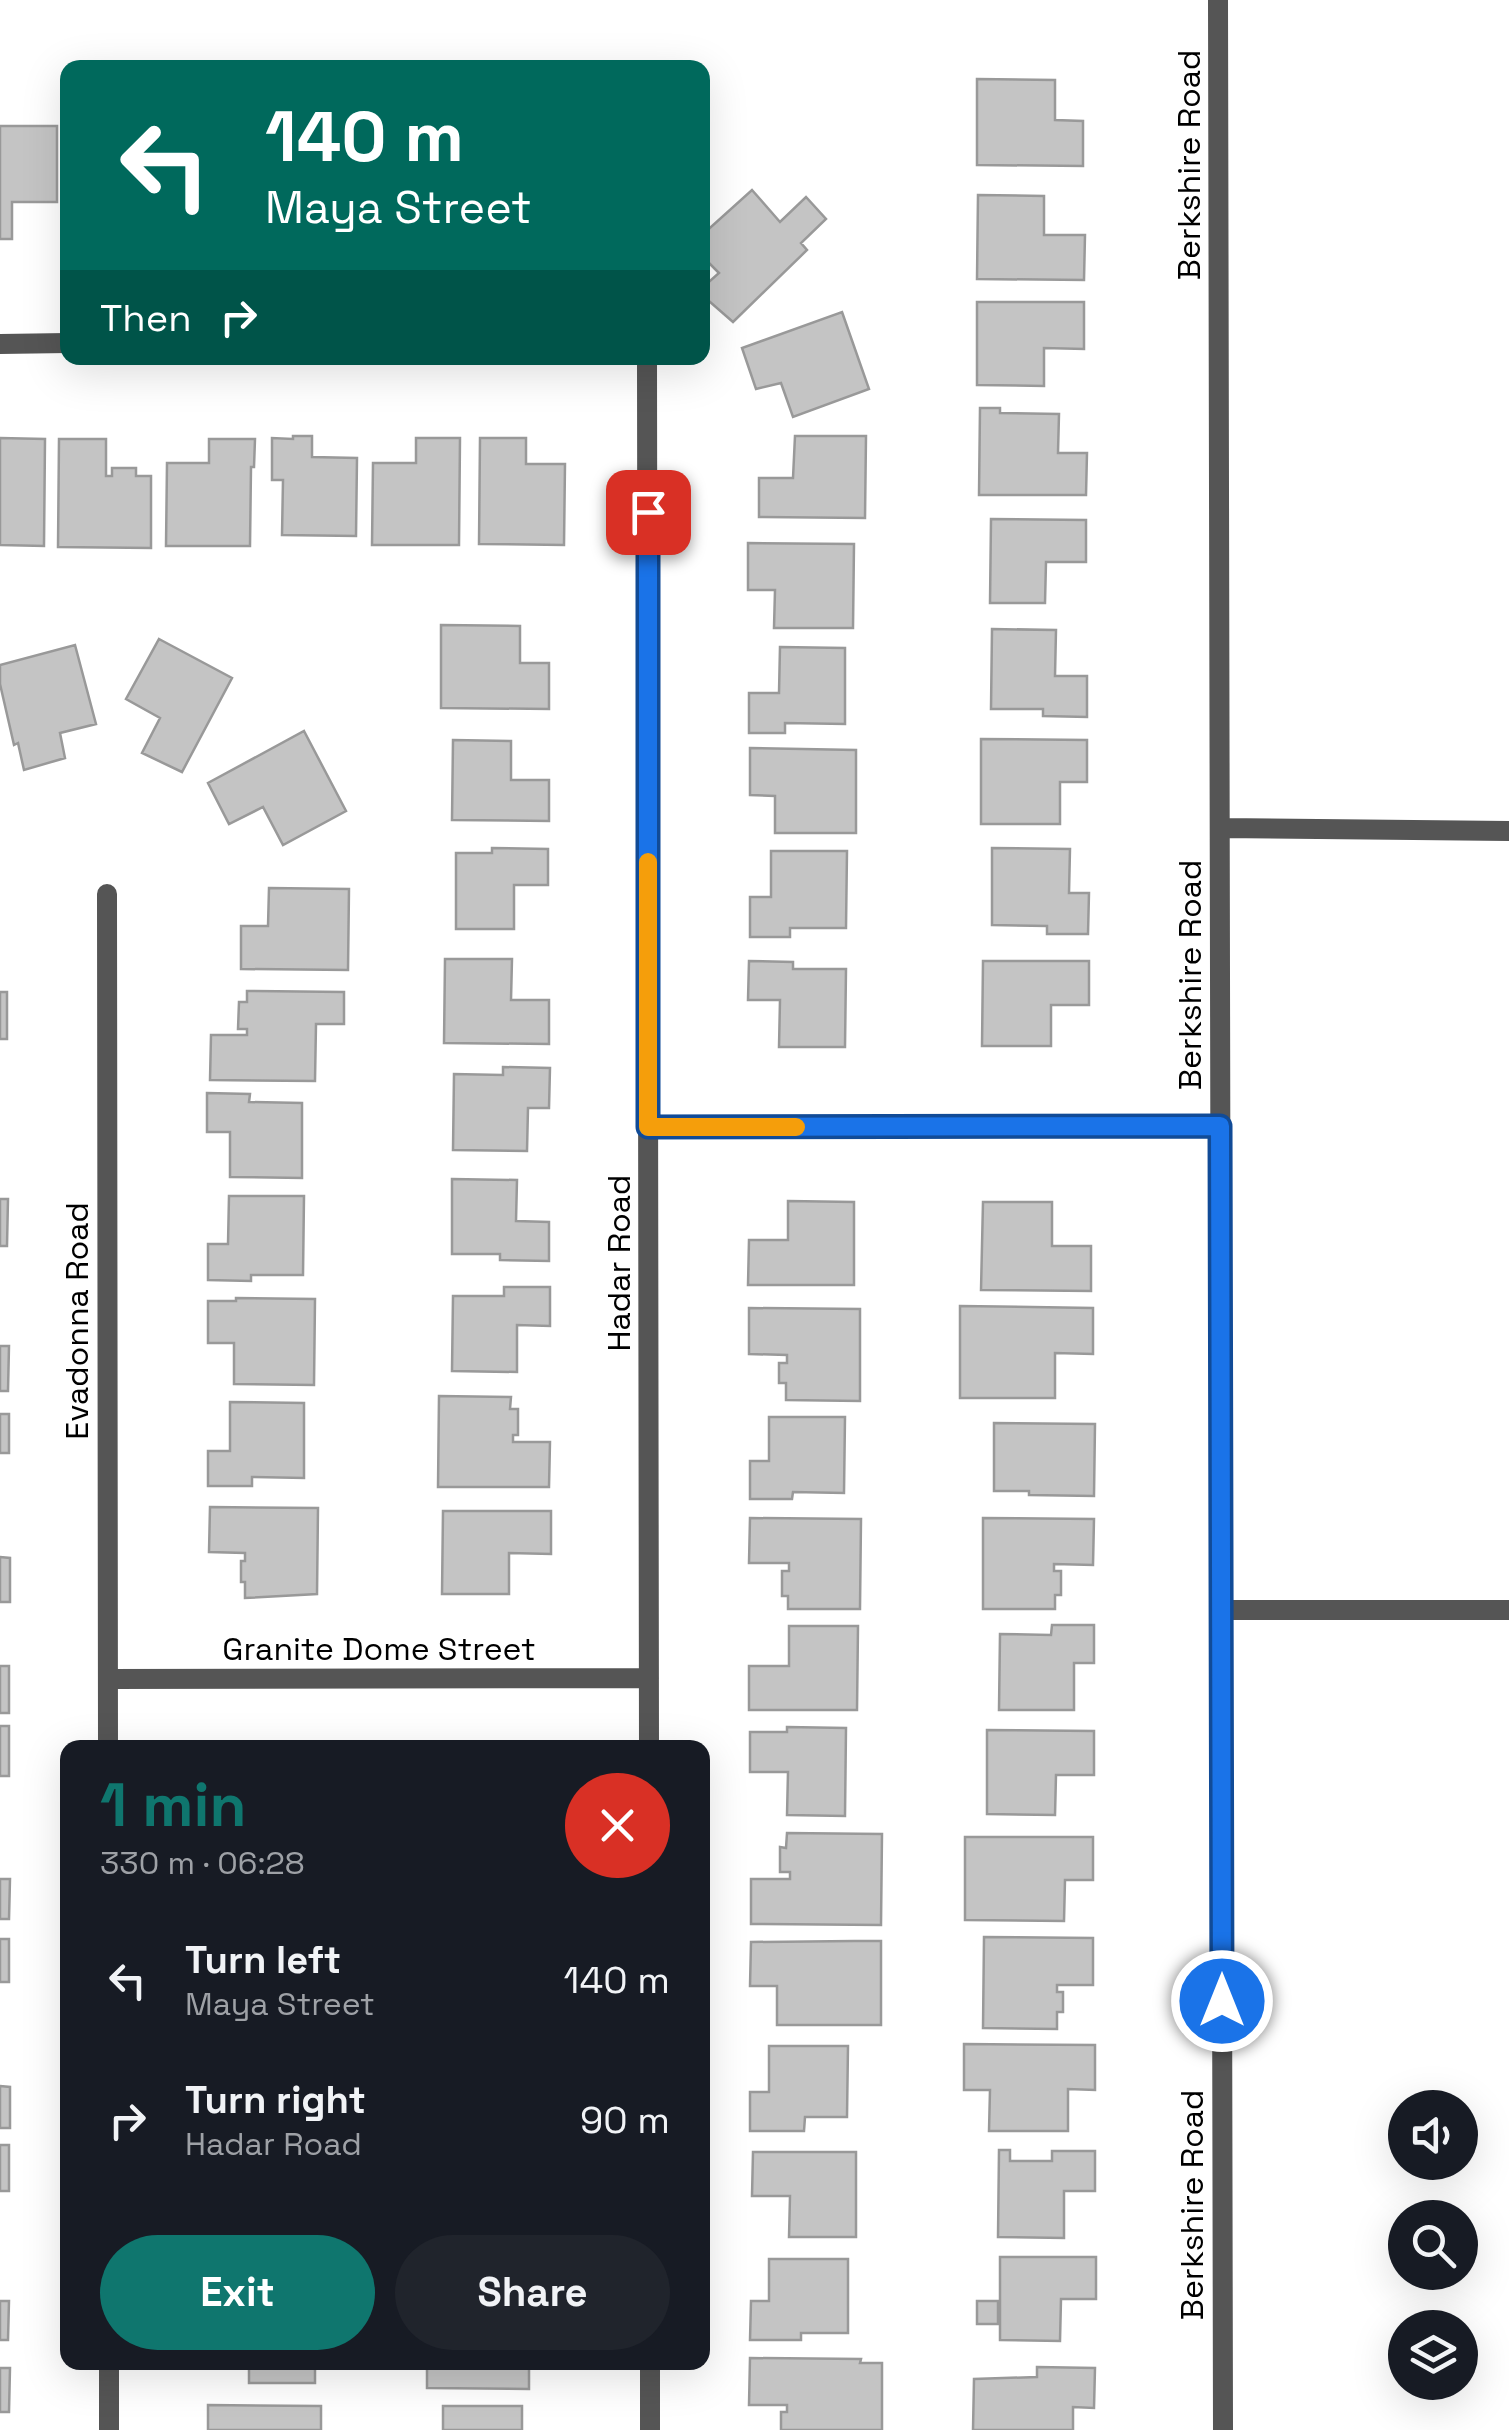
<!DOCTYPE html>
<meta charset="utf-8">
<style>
body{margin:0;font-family:"Space Grotesk",sans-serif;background:#20242c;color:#f1f3f6;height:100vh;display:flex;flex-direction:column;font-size:38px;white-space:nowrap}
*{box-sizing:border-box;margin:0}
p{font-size:32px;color:#9ea1a6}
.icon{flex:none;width:55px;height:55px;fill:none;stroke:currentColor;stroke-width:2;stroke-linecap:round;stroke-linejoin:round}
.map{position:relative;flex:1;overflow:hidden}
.drawer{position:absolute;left:60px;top:1740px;width:650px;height:630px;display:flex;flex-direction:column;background:#171b24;border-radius:20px;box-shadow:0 10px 40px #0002}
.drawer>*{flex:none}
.top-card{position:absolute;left:60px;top:60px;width:650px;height:305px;border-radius:20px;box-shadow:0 10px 40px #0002;background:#00695c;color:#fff;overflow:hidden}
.buttons{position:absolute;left:1388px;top:2090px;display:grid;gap:20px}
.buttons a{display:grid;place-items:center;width:90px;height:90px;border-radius:50%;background:#171b24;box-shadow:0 10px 40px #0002;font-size:50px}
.pin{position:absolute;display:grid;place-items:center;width:85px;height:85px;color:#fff;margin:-42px;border-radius:20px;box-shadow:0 5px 15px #0006}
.me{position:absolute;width:110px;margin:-55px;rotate:0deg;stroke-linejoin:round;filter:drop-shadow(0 0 8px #0008)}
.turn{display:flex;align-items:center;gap:35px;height:210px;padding:0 40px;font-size:45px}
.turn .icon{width:130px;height:130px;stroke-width:2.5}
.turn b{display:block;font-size:70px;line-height:85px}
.then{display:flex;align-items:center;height:95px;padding:0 40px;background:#0003;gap:20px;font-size:38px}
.round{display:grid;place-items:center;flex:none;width:105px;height:105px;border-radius:52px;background:#20242c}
.summary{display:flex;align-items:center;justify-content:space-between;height:170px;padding:0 40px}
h1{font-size:60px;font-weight:600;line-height:75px;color:#0f766e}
.button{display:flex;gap:20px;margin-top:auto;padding:20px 40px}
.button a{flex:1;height:115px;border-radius:60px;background:#0f766e;color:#fff;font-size:40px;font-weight:600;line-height:115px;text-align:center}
.button a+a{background:#20242c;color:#f1f3f6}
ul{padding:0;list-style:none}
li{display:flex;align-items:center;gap:30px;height:140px;padding:0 40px}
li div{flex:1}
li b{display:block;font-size:38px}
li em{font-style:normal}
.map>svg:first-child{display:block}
.building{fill:#c4c4c4;stroke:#999;stroke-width:2.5}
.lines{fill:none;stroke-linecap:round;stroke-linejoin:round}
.minor{stroke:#555;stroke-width:20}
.route-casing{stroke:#114b97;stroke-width:25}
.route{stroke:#1a73e8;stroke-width:18}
.slow{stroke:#f59e0b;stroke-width:18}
.labels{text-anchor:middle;stroke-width:10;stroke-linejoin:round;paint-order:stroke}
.street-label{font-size:32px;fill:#000;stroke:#fff}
</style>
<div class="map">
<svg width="1509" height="2430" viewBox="0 0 1509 2430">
<rect width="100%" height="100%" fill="#fff"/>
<path class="building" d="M977 79 1055 80V120L1083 121V166L977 165Z
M0 126H57V202H12V239H0Z
M752 190 780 222 806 197 826 219 801 243 807 250 733 322 702 295V288L719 273 702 256V235Z
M978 195 1044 196V235H1085L1084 280 977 279Z
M977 302H1084V349L1044 348V386L977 385Z
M842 312 869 389 793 417 781 383 756 389 742 348Z
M980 408H1000V413L1059 414 1058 453H1087L1086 495H979Z
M293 436H312V457L357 458 356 536 282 535 283 480H272V438L293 439Z
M795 436H866L865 518 759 517V478H793Z
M0 438 45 439 44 546 0 545Z
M416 438H460L459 545H372L373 463H416Z
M480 438H526V464H565L564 545 479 544Z
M59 439H106V476H112V468H136V476H151V548L58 547Z
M209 439H255L254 467H251L250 546H166L167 463H209Z
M991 519 1086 520V562H1046L1045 603H990Z
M748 543 854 544 853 628H774L775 590H748Z
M441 625 520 626V663H549V709L441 708Z
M992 629 1056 630 1055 676H1087V717L1043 716V709H991Z
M159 639 232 678 182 772 142 753 160 718 126 699Z
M75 645 96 724 60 733 65 758 24 770 18 743 14 745 0 684V665Z
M780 647 845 648V724L785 723V733H749V693H779Z
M304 731 346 811 283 845 263 807 229 824 208 783Z
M981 739 1087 740V782H1060V824H981Z
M453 740 511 741V780H549V821L452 820Z
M750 748 856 750V833H775V796L750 795Z
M492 848 548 849V885H514V929H456V853H492Z
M992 848 1070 849 1069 893H1089L1088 934H1047V926L992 925Z
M771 851H847L846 928H790V937H750V897H771Z
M269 888 349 889 348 970 241 969V926H268Z
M445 959H512L511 1000H549V1044L444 1043Z
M749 961 793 962V969H846L845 1047H779L780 1000H748Z
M983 961H1089V1005H1051V1046H982Z
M247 991 344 992V1024H316L315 1081 210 1080 211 1035H247V1029H238L239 1002H247Z
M0 992H7V1039H0Z
M503 1067 550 1068 549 1108H528L527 1151 453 1150 454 1074 503 1075Z
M207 1093 250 1094 249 1102 302 1103V1178L230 1177V1132H207Z
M452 1179 517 1180 516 1221 549 1222V1261L500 1260V1254H452Z
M229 1196H304L303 1275H251V1281L208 1280V1244H228Z
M0 1199H8L7 1246H0Z
M788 1201 854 1202V1285H748L749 1240H788Z
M983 1202H1052V1246H1091V1291L981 1290Z
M504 1287H550V1326L517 1325V1372L452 1371 453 1296H504Z
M236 1298 315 1299 314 1385 234 1384V1343H208V1301H236Z
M960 1306 1093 1308V1354L1055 1353V1398H960Z
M749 1308 860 1309V1401L786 1400V1383H779V1363H787V1355L749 1354Z
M0 1346H9L8 1391H0Z
M439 1396 511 1397 510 1409H518V1435H513V1442H550L549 1487H438Z
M230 1402 304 1403V1478L252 1477V1486H208V1451H230Z
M0 1414H9V1453H0Z
M769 1417H845L844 1493 793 1492 792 1499H750V1461H769Z
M994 1423 1095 1424 1094 1496 1029 1495V1491H994Z
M210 1507 318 1508 317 1594 245 1598V1582H241V1561H245V1553L209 1552Z
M443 1511H551V1554L509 1553V1594H442Z
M750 1518 861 1519 860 1609H788V1596H782V1571H789V1563H749Z
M983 1518 1094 1519 1093 1565 1054 1564V1571H1061V1595H1055V1609H983Z
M0 1557 10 1558V1602H0Z
M1052 1625H1094V1663H1074V1710H999L1000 1634 1051 1635Z
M789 1626H858L857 1710H749V1666H789Z
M0 1666H9V1713H0Z
M0 1726H9V1776H0Z
M787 1727 846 1728 845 1816 787 1815 788 1772H750V1732H787Z
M987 1730 1094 1731V1775H1056L1055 1815 987 1814Z
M787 1833 882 1834 881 1925 751 1924V1879H790V1872H780V1847L786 1848Z
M965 1837H1093V1880H1065L1064 1921 965 1920Z
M0 1879H10L9 1919H0Z
M984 1937 1093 1938V1985H1057V1992H1063V2012H1057V2029L983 2028Z
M0 1939H9V1982H0Z
M854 1941H881V2025H777V1986H750L751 1942Z
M964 2044 1095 2045V2090L1068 2089V2131H989L990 2090H964Z
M769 2046H848L847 2117H805L804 2131H750V2092H769Z
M0 2086 10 2087V2128H0Z
M0 2145H9V2191H0Z
M999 2150H1010V2161H1052V2151H1095V2191H1064V2238L998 2237Z
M753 2152H856V2237H789L790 2196H752Z
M1000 2257H1096V2299H1061L1060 2341 1000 2340Z
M769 2259H848V2333H801V2340H750L751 2301H769Z
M0 2301H9L8 2340H0Z
M977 2301H998V2324H977Z
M750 2358 861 2359 860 2363H882V2430H781V2412H787V2405H749Z
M249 2362H315V2383H249Z
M427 2362H529V2389L427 2388Z
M1037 2367 1095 2368 1094 2408 1073 2407V2430H973L974 2379 1037 2377Z
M0 2368H10L9 2412H0Z
M208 2405 321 2406V2430H208Z
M443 2406H522V2430H443Z"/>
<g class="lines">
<path class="minor" d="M1218 0 1223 2430
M0 344 68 343
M647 358 649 1748
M1220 828 1509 831
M107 894 108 1748
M649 1127H1220
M1221 1610H1509
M108 1679 649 1678
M109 2362V2430
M650 2362V2430"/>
</g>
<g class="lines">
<defs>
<path id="route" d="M648 512V1127L1220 1126 1222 2001"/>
</defs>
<use href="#route" class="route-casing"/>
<use href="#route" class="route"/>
<path class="slow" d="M648 862V1127H796"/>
</g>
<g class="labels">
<g class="street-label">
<text transform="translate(1189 165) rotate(-90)" y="11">Berkshire Road</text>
<text transform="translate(1190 975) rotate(-90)" y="11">Berkshire Road</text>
<text transform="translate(619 1263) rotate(-90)" y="11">Hadar Road</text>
<text transform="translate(77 1321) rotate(-90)" y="11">Evadonna Road</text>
<text x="379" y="1660">Granite Dome Street</text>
<text transform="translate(1192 2205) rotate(-90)" y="11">Berkshire Road</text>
</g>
</g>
</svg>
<div class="buttons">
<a><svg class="icon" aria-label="sound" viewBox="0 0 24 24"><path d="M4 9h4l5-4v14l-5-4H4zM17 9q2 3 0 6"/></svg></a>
<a><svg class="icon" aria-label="search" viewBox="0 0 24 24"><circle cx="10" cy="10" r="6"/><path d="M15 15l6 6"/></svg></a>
<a><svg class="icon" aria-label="layers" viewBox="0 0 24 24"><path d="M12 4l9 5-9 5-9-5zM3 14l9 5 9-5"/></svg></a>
</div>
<div class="pin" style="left:648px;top:512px;background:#d93025"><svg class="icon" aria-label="arrive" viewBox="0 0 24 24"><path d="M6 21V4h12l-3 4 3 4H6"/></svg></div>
<svg class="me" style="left:1222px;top:2001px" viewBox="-20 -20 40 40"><circle r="17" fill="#1a73e8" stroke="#fff" stroke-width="3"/><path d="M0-11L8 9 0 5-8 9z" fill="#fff"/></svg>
<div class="top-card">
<div class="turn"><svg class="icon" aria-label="left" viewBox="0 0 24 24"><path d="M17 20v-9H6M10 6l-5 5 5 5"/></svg><div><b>140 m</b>Maya Street</div></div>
<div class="then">Then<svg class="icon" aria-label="right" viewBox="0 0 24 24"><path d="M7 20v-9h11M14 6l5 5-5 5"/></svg></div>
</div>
<section class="drawer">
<div class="summary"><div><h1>1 min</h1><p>330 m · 06:28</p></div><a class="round" style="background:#d93025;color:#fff"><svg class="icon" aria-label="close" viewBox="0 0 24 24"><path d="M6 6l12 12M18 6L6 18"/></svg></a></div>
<ul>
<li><svg class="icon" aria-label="left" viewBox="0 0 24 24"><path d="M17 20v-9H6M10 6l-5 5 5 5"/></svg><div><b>Turn left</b><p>Maya Street</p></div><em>140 m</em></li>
<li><svg class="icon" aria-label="right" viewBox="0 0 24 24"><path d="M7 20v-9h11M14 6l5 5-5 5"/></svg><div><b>Turn right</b><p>Hadar Road</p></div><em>90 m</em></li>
</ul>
<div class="button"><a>Exit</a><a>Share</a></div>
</section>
</div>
